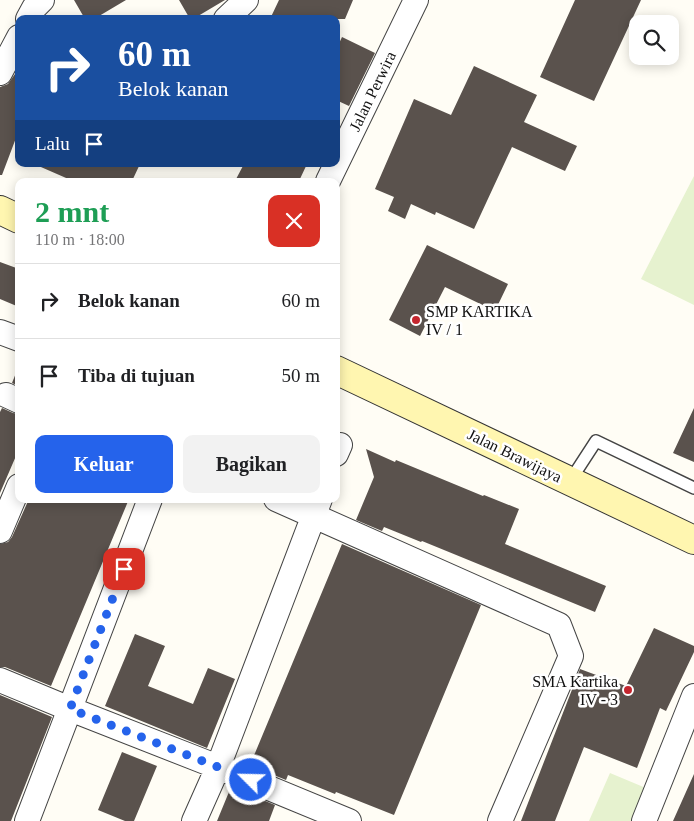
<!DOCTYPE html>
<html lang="id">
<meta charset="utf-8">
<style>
body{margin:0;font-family:"Times New Roman",serif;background:#f2f2f2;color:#202124;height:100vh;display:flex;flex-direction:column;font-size:19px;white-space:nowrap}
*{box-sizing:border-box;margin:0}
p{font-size:16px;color:#757577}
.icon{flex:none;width:28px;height:28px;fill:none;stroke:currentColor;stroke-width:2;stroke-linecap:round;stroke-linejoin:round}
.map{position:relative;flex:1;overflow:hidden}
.side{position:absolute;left:15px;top:178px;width:325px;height:325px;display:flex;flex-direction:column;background:#fff;border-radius:10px;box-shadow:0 2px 12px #0003}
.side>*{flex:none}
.hud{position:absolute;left:15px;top:15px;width:325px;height:152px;border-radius:10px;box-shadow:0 2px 12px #0003;background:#1a4fa0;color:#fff;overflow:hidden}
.fabs{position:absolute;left:629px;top:15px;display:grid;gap:10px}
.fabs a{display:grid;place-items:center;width:50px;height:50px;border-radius:10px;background:#fff;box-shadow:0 2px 12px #0003;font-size:25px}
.pin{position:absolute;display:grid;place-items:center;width:42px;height:42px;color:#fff;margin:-21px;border-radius:10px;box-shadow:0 2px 8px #0006}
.me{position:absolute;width:55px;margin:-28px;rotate:293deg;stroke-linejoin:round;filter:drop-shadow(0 0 4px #0008)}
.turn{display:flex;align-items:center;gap:18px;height:105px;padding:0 20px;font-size:22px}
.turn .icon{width:65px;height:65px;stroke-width:2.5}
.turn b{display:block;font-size:35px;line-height:42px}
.then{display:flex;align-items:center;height:48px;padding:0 20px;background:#0003;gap:10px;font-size:19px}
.round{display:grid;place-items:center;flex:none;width:52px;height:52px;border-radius:10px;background:#f2f2f2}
.headline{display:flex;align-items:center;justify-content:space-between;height:85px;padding:0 20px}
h1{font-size:30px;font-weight:700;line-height:38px;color:#1e9e55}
.button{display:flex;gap:10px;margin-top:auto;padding:10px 20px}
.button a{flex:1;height:58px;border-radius:10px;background:#2563eb;color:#fff;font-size:20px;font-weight:700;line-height:58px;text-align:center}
.button a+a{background:#f2f2f2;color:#202124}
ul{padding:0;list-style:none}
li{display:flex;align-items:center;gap:15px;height:75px;padding:0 20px;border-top:1px solid #e0e0e0}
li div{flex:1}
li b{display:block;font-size:19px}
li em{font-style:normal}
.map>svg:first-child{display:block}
.pitch{fill:#e6f2cf}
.building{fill:#5a524d}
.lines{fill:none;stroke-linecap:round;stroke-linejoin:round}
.lane-casing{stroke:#444;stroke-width:14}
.street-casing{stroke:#444;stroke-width:26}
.secondary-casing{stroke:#333;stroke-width:30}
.lane{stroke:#fff;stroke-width:11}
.street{stroke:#fff;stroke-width:24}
.secondary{stroke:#fff6b0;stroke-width:28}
.route{stroke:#2563eb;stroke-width:9;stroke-dasharray:0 16.2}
.poi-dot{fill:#c4262e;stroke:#fff;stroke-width:2}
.labels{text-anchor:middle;stroke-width:5;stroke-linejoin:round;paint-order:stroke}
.street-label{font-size:16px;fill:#111;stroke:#fff}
.poi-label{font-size:16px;fill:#111;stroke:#fff;text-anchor:start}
</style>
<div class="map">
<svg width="694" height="821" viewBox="0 0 694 821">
<rect width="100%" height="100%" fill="#fffdf5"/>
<path class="pitch" d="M694 176V305L641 279Z
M610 773 653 791 640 821H589Z"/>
<path class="building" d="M74 0H126L94 19H85Z
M179 0H225L193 19H190Z
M279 0H353L345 19H270Z
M575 0H641L594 101 540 77Z
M342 37 375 53 349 106 336 100V50Z
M474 66 537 95 524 122 577 146 565 171 512 147 474 229 436 212 435 215 411 204 405 219 388 211 394 197 375 189 414 99 451 115Z
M15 74 19 75V130L2 175H0V87L8 84Z
M34 164H140L132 181H73Z
M244 164H307L299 181H235Z
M427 245 508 284 495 311 445 287 420 336 389 320Z
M0 262 19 269V307L0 299Z
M18 368H19V386L12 383Z
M2 408 13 413 19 414V449L0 493V412Z
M694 408V462L673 453Z
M366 449 395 462 396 460 483 496 484 495 519 509 505 544 606 586 595 612 422 541 421 542 384 527 382 531 356 520 374 477Z
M29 499H129L51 686 5 667H0V544L8 542 12 537Z
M342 544 481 605 394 815 336 792 335 794 288 775 286 780 250 765Z
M654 628 694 646V652L666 711 660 708 637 768 584 747 555 821H521L580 669 626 686Z
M135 634 165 646 148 686 193 704 208 668 235 679 207 748 105 706Z
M0 695 52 717 11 821H0Z
M122 752 157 766 134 821H125L98 810Z
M694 774V821H673Z
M231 787 275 805 269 821H217Z"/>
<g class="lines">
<defs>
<path id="lane" d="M570 481 596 441 694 488"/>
<path id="street" d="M28 19 34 8 42 0
M226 19 246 0
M0 73 19 37
M328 181 416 0
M0 332 19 339
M6 395 19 401
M336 454 340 445
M276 499 559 625 571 656 500 821
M0 531 19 486
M0 680 70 709 218 767 349 821
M27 821 150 499
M194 821 218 767 320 499
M644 821 694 696"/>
<path id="secondary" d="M0 210 19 219
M336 370 694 540"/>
</defs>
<use href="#lane" class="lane-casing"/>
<use href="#street" class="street-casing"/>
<use href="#secondary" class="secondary-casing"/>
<use href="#lane" class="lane"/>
<use href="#street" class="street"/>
<use href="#secondary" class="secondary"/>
</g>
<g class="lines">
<path class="route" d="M124 569 70 709 251 780"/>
</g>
<g class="poi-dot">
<circle cx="416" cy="320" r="5"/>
<circle cx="628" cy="690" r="5"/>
</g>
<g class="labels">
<g class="street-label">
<text transform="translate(372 91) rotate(-64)" y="6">Jalan Perwira</text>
<text transform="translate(515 455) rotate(26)" y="6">Jalan Brawijaya</text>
</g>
<g class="poi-label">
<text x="426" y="317">SMP KARTIKA<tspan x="426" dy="18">IV / 1</tspan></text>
<text x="618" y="687" text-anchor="end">SMA Kartika<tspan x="618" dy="18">IV - 3</tspan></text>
</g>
</g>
</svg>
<div class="fabs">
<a><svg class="icon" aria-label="search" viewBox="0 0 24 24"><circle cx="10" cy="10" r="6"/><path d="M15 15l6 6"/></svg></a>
</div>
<div class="pin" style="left:124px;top:569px;background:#d93025"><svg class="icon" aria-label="arrive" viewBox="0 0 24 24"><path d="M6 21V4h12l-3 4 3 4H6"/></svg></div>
<svg class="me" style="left:251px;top:780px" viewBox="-20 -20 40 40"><circle r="17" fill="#2563eb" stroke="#fff" stroke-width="3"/><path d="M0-11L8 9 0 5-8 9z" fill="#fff"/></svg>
<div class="hud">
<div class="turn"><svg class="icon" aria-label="right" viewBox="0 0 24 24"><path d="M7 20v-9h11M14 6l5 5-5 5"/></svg><div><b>60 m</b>Belok kanan</div></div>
<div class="then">Lalu<svg class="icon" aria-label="arrive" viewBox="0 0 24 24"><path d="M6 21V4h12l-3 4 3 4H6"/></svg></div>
</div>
<section class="side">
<div class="headline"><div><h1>2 mnt</h1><p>110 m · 18:00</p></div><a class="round" style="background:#d93025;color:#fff"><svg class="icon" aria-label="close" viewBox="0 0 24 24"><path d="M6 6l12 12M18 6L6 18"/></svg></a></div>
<ul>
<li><svg class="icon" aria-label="right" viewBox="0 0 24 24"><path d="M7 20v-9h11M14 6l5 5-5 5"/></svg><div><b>Belok kanan</b></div><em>60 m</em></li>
<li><svg class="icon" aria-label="arrive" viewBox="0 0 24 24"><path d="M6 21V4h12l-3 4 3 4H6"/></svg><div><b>Tiba di tujuan</b></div><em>50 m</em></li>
</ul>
<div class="button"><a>Keluar</a><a>Bagikan</a></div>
</section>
</div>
